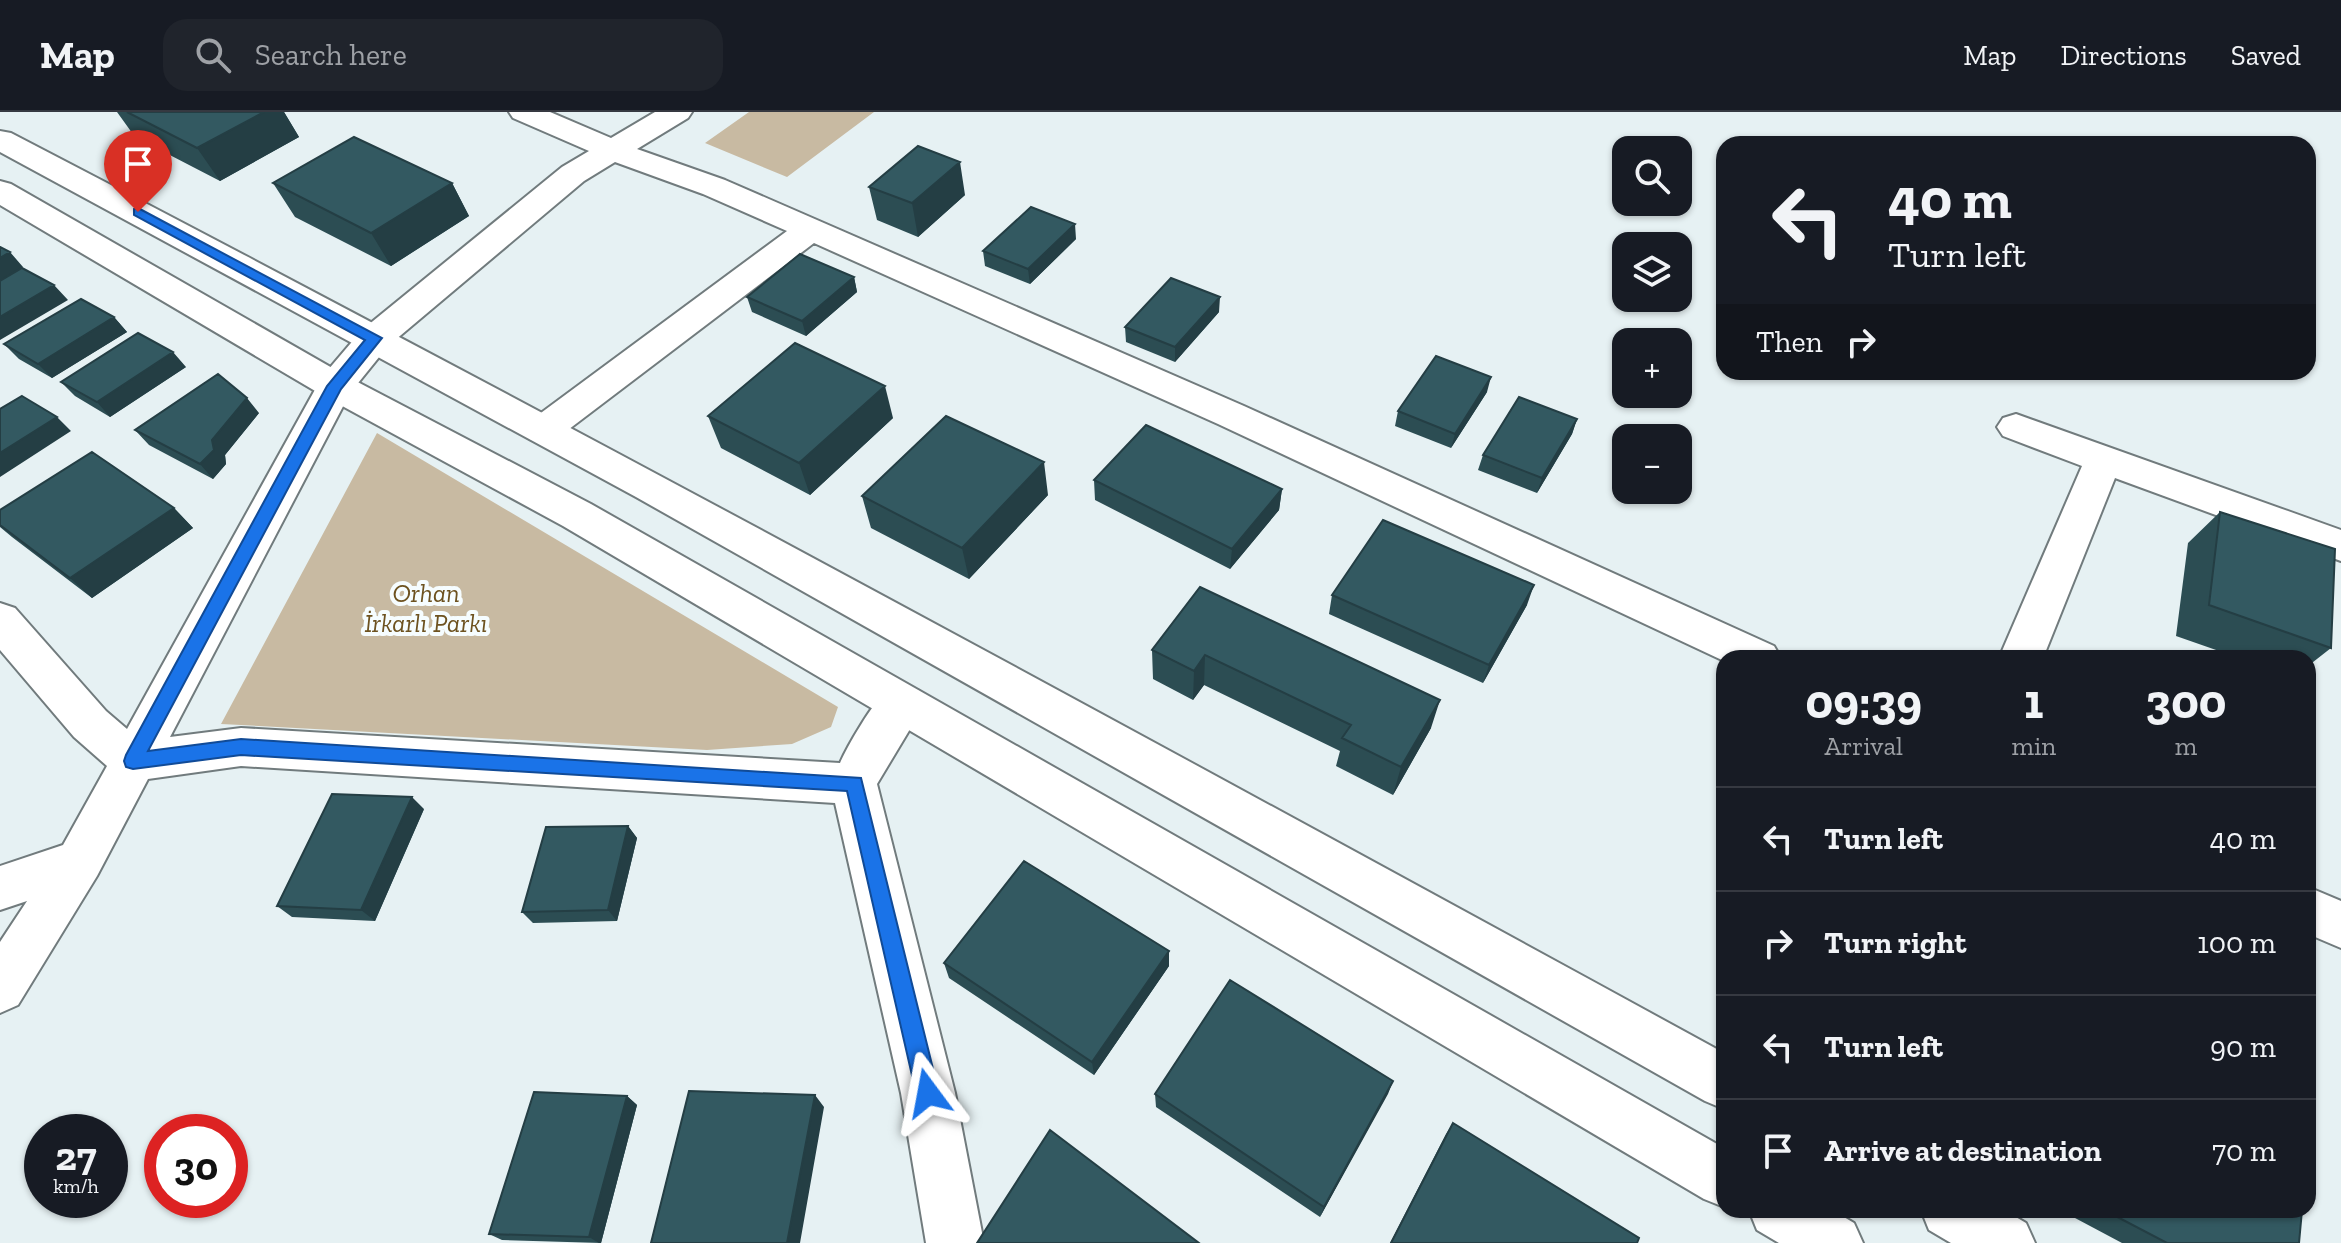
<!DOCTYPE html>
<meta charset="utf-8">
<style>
body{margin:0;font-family:"Zilla Slab",serif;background:#20242c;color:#f1f3f6;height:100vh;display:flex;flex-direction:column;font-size:30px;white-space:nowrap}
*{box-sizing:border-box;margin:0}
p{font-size:26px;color:#9ea1a6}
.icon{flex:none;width:44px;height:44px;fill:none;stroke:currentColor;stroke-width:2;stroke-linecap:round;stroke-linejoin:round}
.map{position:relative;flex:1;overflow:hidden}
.side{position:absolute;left:1716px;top:538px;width:600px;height:568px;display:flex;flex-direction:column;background:#171b24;border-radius:24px;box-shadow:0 2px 6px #0004}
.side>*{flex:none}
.top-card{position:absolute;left:1716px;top:24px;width:600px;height:244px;border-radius:24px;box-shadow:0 2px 6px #0004;background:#171b24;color:#f1f3f6;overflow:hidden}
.controls{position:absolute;left:1612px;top:24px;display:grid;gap:16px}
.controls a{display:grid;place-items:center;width:80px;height:80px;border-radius:16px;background:#171b24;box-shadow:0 2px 6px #0004;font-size:40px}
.speed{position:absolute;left:24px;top:1002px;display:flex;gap:16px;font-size:40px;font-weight:700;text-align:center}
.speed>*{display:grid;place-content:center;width:104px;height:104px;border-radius:50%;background:#171b24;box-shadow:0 2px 6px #0004;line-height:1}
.speed small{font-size:20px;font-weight:400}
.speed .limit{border:12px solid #d22;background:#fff;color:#111}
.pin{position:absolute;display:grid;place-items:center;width:68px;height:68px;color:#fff;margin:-82px -34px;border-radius:50% 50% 50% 0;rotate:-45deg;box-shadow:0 0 8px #0007}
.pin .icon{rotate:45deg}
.me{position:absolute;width:88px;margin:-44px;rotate:347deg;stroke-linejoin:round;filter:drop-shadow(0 0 6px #0008)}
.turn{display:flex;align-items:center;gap:28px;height:168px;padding:0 40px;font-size:36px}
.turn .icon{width:104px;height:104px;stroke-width:2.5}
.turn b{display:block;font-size:56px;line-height:68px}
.then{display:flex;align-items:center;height:76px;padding:0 40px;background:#0003;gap:16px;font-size:30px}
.eta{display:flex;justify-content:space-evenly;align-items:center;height:136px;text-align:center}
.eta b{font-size:48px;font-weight:800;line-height:56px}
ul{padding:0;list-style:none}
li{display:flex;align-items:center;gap:24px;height:104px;padding:0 40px;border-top:2px solid #363941}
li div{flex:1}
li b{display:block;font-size:30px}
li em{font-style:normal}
header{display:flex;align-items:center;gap:48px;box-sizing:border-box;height:112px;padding:0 40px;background:#171b24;border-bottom:2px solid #363941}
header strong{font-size:38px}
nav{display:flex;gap:44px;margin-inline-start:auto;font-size:28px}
.search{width:560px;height:72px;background:#20242c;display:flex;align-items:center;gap:20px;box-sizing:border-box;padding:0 28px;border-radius:24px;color:#9ea1a6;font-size:30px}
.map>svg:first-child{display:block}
.green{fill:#c8baa2}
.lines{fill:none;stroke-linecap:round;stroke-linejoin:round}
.street-casing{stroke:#717b7d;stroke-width:4}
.secondary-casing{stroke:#717b7d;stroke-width:4}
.street{fill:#fff;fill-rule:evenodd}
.secondary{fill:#fff;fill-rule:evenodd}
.wall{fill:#2c4d53}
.shaded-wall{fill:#243e44}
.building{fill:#335961;stroke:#243e44;stroke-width:2}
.route{fill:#1a73e8;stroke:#114b97;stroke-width:2}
.labels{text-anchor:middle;stroke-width:8;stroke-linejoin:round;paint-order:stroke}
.park-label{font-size:26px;font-style:italic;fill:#6d5220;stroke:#f6fdff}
</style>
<header>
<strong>Map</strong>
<div class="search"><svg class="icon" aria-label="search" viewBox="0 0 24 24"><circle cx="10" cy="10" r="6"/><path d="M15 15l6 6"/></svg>Search here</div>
<nav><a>Map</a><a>Directions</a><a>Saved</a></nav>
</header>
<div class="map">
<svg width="2341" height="1131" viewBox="0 0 2341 1131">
<rect width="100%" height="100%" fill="#e6f1f3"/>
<path class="green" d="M749 0H874L787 65 705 31Z
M377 321 838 595 831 615 792 632 707 638 221 612Z"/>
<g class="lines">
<defs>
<path id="street" d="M509 0H550L611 26 655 0H692L688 6 637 37 725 68 1244 294 1774 534 1781 546H1724V549L1218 312 814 131 556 327 543 331 530 327 524 318 530 309 787 119 703 82 615 50 584 69 388 234 350 281 170 625 241 616 840 651C847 635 874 588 887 579 897 571 908 575 919 579L925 592 877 672 955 981 984 1131H926L901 981 835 691 241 654 148 667 97 764 18 893 0 901V830L27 789 0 798V754L63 733 107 654 74 625 0 538V491L15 496 106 599 127 617 322 265 362 218 562 55 589 39 513 6Z
M2016 302 2341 418V449L2115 366 2043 546H1999L2082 354 2003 324 1997 315 2003 306Z
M2308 775 2341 789V836L2308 822Z"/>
<path id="secondary" d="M0 19 11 21C586 320 1155 630 1724 941V997L1705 989 636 385 0 40Z
M0 69 11 72 348 265 591 392 1724 1036V1095L1704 1087 563 414 322 283 0 93Z
M1749 1098H1832L1854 1111 1863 1131H1779L1757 1118Z
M1921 1098H2004L2026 1111 2035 1131H1951L1929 1118Z"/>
</defs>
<use href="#street" class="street-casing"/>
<use href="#secondary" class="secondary-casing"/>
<use href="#street" class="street"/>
<use href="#secondary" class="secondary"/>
</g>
<path class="wall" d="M117 0H284L299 25 220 69 135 25Z
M273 71H452L469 104 391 154 295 105Z
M869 75 965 83 918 125 877 108Z
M1076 127 1030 172 985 154 983 139Z
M854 165 857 180 806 224 752 200 747 185Z
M1219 200 1175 250 1126 230 1125 215Z
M114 205 127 220 52 266 19 247 4 232Z
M186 255 110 305 75 284 61 270Z
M1487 280 1451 336 1395 314 1398 299Z
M259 301 225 343 226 352 213 367 149 333 135 318Z
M708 304 893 306 810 383 721 336Z
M1577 307 1572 322 1537 381 1478 358 1483 343Z
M1094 368 1282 377 1279 398 1230 457 1095 388Z
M1048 383 969 467 871 416 862 384Z
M174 396 193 416 92 486 12 425 0 415V398Z
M2220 400 2331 536 2308 554V546H2239L2176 524 2188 431Z
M1200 475 1431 616 1393 683 1336 654 1340 639 1204 573 1193 588 1153 567 1152 538Z
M1332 483 1527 493 1483 571 1329 502Z
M424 697 375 809 292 805 277 794Z
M628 714 637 726 617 809 533 811 522 800Z
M944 851 1169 854 1094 963 949 866Z
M1393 969 1320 1105 1156 995 1155 982Z
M627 984 637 993 601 1131 502 1128 489 1122Z
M1453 1011 1637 1131H1390L1446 1022Z
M2060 1098H2302L2299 1131H2122Z"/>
<path class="shaded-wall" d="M264 0H284L299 25 220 69 197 36Z
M960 50 965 83 918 125 912 91Z
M452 71 469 104 391 154 371 121Z
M1075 112 1076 127 1030 172 1028 157Z
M10 140 23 155 0 169V146Z
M854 165 857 180 806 224 802 209Z
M54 173 68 188 0 228V205Z
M1220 185 1219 200 1175 250V235Z
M114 205 127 220 52 266 38 252Z
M173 240 186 255 110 305 97 290Z
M1491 265 1487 280 1451 336 1455 322Z
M885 274 893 306 810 383 799 351Z
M247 286 259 301 225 343 226 352 213 367 200 352 212 328Z
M57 305 71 319 0 365V341Z
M1577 307 1572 322 1537 381 1542 366Z
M1044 350 1048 383 969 467 962 436Z
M1282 377 1279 398 1230 457 1232 437Z
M174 396 193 416 92 486 70 466Z
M1534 473 1527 493 1483 571 1489 553Z
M1205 543 1204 573 1193 588 1194 559Z
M1440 588 1431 616 1393 683 1401 655Z
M412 685 424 697 375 809 361 798Z
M628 714 637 726 617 809 608 798Z
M1169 839V854L1094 963 1092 950Z
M1393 969 1388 982 1320 1105 1324 1095Z
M815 983 824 995 800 1131H787Z
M627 984 637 993 601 1131H599L589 1125Z"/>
<path class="building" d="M127 0H264L197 36Z
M354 25 452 71 371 121 273 71Z
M918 34 960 50 912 91 869 75Z
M1031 95 1075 112 1028 157 983 139Z
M0 135 10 140 0 146Z
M800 142 854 165 802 209 747 185Z
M22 156 54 173 0 205V169Z
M1171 166 1220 185 1175 235 1125 215Z
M81 187 114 205 38 252 4 232Z
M138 221 173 240 97 290 61 270Z
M795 231 885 274 799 351 708 304Z
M1436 244 1491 265 1455 322 1398 299Z
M218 262 247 286 212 328 214 338 200 352 135 318Z
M22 284 57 305 0 341V297Z
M1519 285 1577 307 1542 366 1483 343Z
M946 304 1044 350 962 436 862 384Z
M1146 313 1282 377 1232 437 1094 368Z
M92 340 174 396 70 466 0 413V398Z
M2220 400 2335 437 2331 536 2209 493Z
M1383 408 1534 473 1489 553 1332 483Z
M1200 475 1440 588 1401 655 1342 626 1351 613 1205 543 1194 559 1152 538Z
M332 682 412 685 361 798 277 794Z
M628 714 608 798 522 800 546 715Z
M1024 749 1169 839 1092 950 944 851Z
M1230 868 1393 969 1324 1095 1155 982Z
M689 979 815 983 787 1131H651Z
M534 980 627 984 589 1125 489 1122Z
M1453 1011 1639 1126 1637 1131H1391Z
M1050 1018 1199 1131H977Z
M2104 1098H2302L2299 1131H2167Z"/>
<path class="route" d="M138 96 382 226 341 277 148 639 241 627 861 666 939 981 936 989 928 993 920 989 916 981 847 679 241 643 133 657 126 655 124 649 126 643 327 274 365 228 134 103V97Z"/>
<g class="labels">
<g class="park-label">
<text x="426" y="490">Orhan<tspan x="426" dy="30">İrkarlı Parkı</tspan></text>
</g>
</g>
</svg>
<div class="controls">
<a><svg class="icon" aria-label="search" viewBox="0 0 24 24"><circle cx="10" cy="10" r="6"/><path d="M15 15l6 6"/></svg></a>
<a><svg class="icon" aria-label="layers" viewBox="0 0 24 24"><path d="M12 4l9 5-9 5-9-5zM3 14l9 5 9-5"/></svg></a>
<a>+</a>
<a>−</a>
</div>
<div class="speed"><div>27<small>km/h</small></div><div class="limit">30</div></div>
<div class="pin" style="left:138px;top:100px;background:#d93025"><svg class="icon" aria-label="arrive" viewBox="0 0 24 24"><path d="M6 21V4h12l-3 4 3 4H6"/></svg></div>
<svg class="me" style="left:928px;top:981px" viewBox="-20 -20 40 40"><path d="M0-17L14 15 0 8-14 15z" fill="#1a73e8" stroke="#fff" stroke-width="4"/></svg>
<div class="top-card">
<div class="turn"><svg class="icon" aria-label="left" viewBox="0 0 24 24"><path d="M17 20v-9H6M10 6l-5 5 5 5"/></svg><div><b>40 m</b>Turn left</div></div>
<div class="then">Then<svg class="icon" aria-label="right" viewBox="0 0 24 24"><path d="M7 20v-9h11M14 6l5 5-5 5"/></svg></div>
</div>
<section class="side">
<div class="eta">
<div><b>09:39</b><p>Arrival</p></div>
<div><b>1</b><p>min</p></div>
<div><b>300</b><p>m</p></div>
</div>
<ul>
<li><svg class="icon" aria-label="left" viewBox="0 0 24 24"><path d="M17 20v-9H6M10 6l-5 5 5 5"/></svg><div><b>Turn left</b></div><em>40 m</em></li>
<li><svg class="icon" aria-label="right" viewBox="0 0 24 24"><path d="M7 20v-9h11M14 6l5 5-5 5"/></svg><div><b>Turn right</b></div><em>100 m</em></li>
<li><svg class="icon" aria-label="left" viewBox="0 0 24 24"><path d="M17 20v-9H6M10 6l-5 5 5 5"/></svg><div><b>Turn left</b></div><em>90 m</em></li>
<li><svg class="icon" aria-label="arrive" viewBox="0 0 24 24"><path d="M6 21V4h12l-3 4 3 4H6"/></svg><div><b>Arrive at destination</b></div><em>70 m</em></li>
</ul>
</section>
</div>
